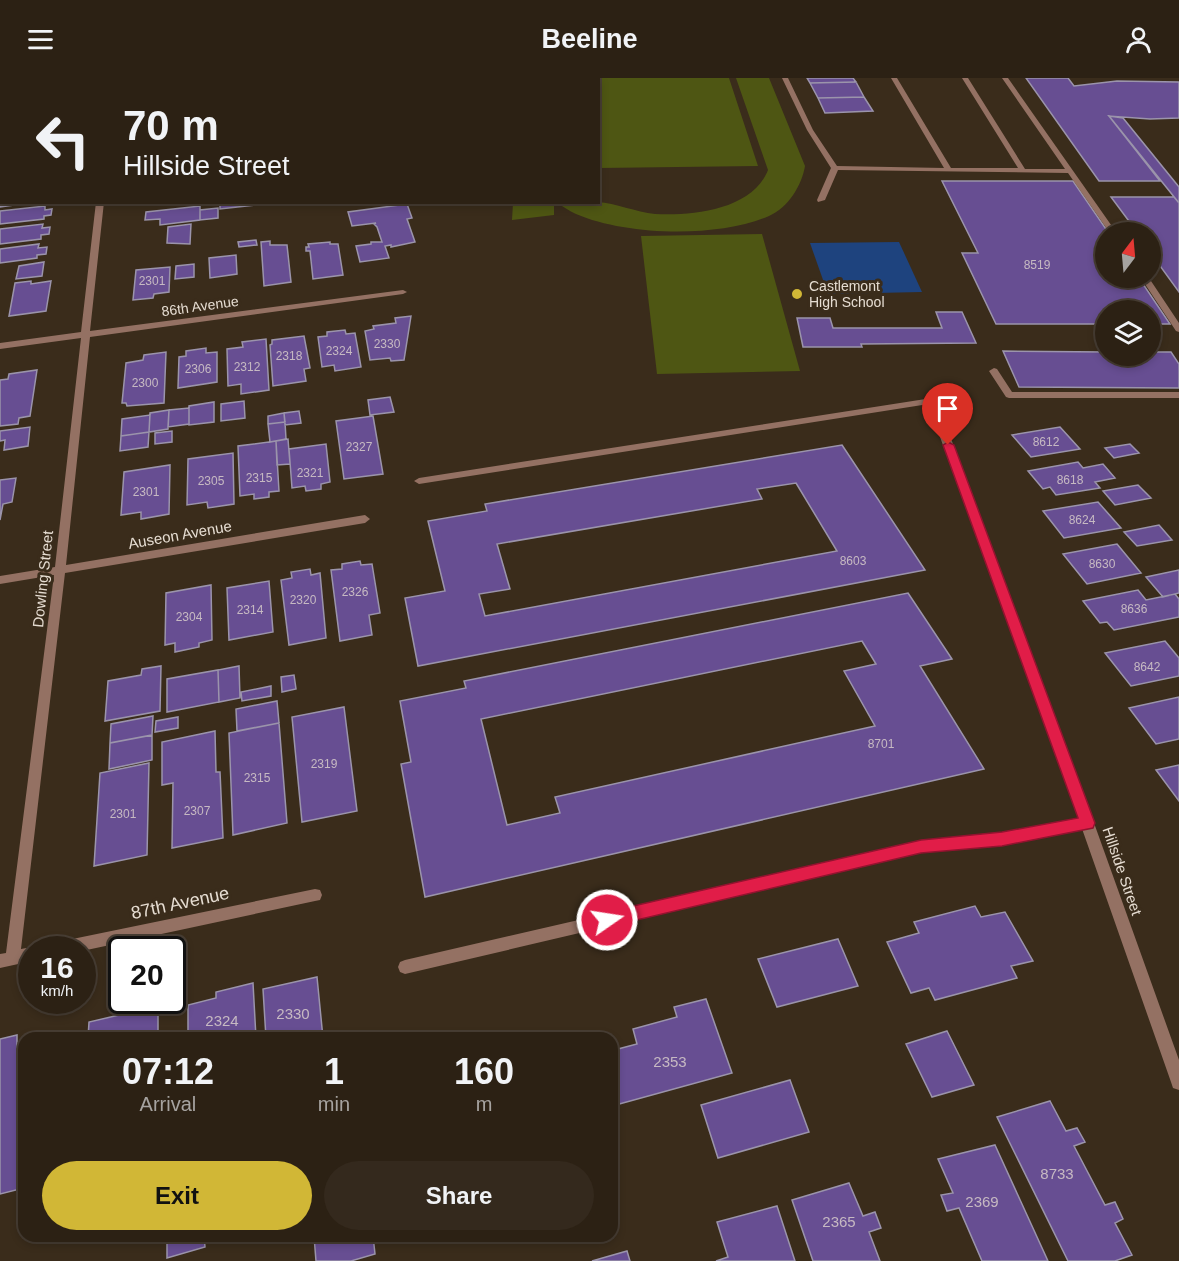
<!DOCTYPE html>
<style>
body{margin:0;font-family:Arial,sans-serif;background:#34291d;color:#f1f3f6;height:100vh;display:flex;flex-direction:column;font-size:22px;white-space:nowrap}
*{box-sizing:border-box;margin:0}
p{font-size:20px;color:#a6a3a0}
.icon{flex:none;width:33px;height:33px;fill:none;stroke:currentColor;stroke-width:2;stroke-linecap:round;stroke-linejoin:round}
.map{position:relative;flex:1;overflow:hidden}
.details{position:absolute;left:18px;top:954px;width:600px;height:210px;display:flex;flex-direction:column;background:#2c2114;border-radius:18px;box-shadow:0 3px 9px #0003,0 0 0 2px #483e34}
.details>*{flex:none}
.top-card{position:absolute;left:0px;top:0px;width:600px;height:126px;box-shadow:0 3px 9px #0003,0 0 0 2px #483e34;background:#2c2114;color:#f1f3f6;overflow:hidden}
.needle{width:39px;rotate:16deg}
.fabs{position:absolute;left:1095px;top:144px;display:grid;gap:12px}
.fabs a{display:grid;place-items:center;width:66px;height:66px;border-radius:50%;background:#2c2114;box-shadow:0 3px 9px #0003,0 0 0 2px #483e34;font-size:30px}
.speed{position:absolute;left:18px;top:858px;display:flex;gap:12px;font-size:30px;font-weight:700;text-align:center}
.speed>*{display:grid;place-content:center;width:78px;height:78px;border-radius:50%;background:#2c2114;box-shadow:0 3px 9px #0003,0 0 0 2px #483e34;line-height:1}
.speed small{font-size:15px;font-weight:400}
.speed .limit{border:3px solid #111;border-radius:9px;background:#fff;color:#111}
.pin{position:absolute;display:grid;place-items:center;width:51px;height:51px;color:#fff;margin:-62px -26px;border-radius:50% 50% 50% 0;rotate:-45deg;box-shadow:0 0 6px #0007}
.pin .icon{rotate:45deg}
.me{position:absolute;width:66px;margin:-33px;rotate:77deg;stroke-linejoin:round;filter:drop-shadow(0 0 4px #0008)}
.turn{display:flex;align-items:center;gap:21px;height:126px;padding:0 24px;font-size:27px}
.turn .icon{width:78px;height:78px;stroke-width:2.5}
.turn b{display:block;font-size:42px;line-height:51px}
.eta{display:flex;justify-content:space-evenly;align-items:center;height:102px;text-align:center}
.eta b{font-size:36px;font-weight:700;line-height:42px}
.button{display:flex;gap:12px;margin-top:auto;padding:12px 24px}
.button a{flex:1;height:69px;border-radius:36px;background:#d1b736;color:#111;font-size:24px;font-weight:700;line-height:69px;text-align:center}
.button a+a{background:#34291d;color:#f1f3f6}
header{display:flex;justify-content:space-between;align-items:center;height:78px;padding:0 24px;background:#2c2114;font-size:27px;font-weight:700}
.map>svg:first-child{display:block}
.green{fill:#4e5613}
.water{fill:#1e437e}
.building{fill:#674e92;stroke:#9b94ab;stroke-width:1.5;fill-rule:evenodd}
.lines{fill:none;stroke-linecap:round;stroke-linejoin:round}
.lane{fill:#947163;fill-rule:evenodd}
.street{fill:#947163;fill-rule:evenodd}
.route{fill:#e11d48;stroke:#92132f;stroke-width:1.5}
.poi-dot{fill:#d1b736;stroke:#3a2c1b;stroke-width:2}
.labels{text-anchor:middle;stroke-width:6;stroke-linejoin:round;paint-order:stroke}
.number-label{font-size:12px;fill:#c6b9c2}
.far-poi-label{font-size:14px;fill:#e6ddd2;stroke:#3a2c1b;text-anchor:start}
.far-street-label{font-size:14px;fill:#e6ddd2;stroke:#3a2c1b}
.street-label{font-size:15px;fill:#e6ddd2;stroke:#3a2c1b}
.near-number-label{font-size:15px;fill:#c6b9c2}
.near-street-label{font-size:18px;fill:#e6ddd2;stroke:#3a2c1b}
</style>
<header><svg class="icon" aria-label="menu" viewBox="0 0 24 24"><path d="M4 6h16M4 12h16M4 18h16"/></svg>Beeline<svg class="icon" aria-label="person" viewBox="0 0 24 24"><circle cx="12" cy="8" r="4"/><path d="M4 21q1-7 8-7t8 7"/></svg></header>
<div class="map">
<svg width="1179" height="1183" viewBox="0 0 1179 1183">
<rect width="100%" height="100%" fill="#3a2c1b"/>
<path class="green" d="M560 0H729L758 88 599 90 598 2Z
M736 0H769L805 88C802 107 788 130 769 138 719 160 627 158 576 136 569 133 563 128 556 125 570 124 584 124 598 124 615 125 636 134 655 136 692 138 752 132 768 92Z
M513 125H554V137L512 142Z
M762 156 800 293 657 296 641 158Z"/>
<path class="water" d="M899 164 922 214 828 216 810 165Z"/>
<path class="building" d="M807 0H853L856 4 810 5Z
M1026 0H1068L1074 8 1117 3 1179 4V40L1150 41 1109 38 1160 103H1099Z
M856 4 864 19 818 20 810 5Z
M864 19 873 33 825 35 818 20Z
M1109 38 1123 40 1179 109V125Z
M942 103H1073L1108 154H1106V200H1139L1170 246H1150V232H1106V246H996L962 175H978Z
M0 117 2 124H36L0 129Z
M1111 119H1174L1179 125V214L1150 174V154H1137Z
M220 124H254L255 127 220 131Z
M407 126 412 140 407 141 415 164 391 169V167L385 168 389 180 360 184 356 168 371 166V164H382L377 149 374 146 376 145 352 148 348 134Z
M45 128V132L52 131 51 137 44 138V141L0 146V133Z
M200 128V142L160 147V141L145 142 146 134Z
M218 130V140L200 142V132Z
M43 146 42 150 50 149 49 156 41 157V161L0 166V151Z
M191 146 190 166 167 165 168 149Z
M256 162 257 167 239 169 238 164Z
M270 163V167H287L291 204 264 208 261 164Z
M330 164V166H338L343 197 313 201 310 173H306V169H309L308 166Z
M39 166 38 170 47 169 46 176 37 177V180L0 185V171Z
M236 177 237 196 210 200 209 180Z
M44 184 42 198 16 201 19 188Z
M194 186V199L175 201 176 188Z
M170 189 169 214 154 216 153 220 133 222 136 192Z
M31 203V206L51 203 46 233 9 238 15 205Z
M936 234H962L976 265 861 266 862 269H803L797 240H830L833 250H942Z
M411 238 404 282 391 283 390 280 370 282 365 253 374 251 373 248 396 245 395 240Z
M345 252 346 256 355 255 361 289 335 293 334 287 322 289 318 259 327 258V254Z
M304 258 310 290 304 291 306 303 273 308 270 267 272 266V262Z
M266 261 269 312 241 316V306L228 308 227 271 243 269 242 264Z
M206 270V275L217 274V304L178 310 179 279 186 278V273Z
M1003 273 1106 274V278H1150V274H1171L1179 286V310L1019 309Z
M166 274 164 325 127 328 126 325H122L126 285 143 282 144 277Z
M37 292 30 338 19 340 18 346 0 348V302L8 301 9 296Z
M390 319 394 334 370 337 368 322Z
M244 323 245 340 221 343V326Z
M214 324V344L189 347V328Z
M189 330V346L168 349 169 332Z
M169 332 168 351 149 354 150 335Z
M299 333 301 345 285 347 284 335Z
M284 335 285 344 268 346V338Z
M150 337 149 354 121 358 122 341Z
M373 338 383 396 344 401 336 343Z
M285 344 286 361 270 364 268 346Z
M30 349 28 368 4 372 5 362 0 363V353Z
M1060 349 1080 371 1031 379 1012 357Z
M172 353V364L155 366V355Z
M149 354 148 369 120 373 121 358Z
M288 361 290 386 277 387 276 363Z
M276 363 279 413 269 414V419L254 421V416L240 418 238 368Z
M326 366 330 404 321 406V411L306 413 305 408 292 410 289 371Z
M1130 366 1139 375 1114 380 1105 370Z
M842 367 925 492 418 588 405 520 445 513 428 443 487 433 485 426ZM796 405 837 473 485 538 479 516 510 511 497 466 762 421 757 411Z
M233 375 234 426 208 430 207 424 187 427 188 381Z
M1078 384 1083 390 1103 386 1115 400 1095 404 1100 410 1056 417 1050 409 1043 411 1028 393Z
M170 387 169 436 141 441V434L121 437 124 394Z
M16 400 12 424 3 426 0 442V402Z
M1138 407 1151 420 1115 427 1103 413Z
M1098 424 1121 450 1064 460 1043 433Z
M1159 447 1172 462 1137 468 1124 454Z
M1117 466 1141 495 1087 506 1063 476Z
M360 483 361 487 372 486 380 535 369 537 372 557 340 563 331 492 342 491V486Z
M310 491 311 497 320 495 326 560 289 567 281 502 292 500 291 494Z
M1179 492V515L1163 519 1146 499Z
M269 503 273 554 229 562 227 510Z
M211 507 212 562 199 565V569L175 574V565L165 567 166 515Z
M1138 512 1146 522 1175 516 1179 521V539L1114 552 1107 544 1100 545 1083 523Z
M908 515 952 581 920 588 984 691 425 819 401 686 411 684 400 623 466 610 464 603ZM862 563 876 586 844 593 875 648 555 719 560 735 507 747 481 641Z
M1165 563 1179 580V598L1131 608 1105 575Z
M161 588 160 633 105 643 108 603 141 597 142 591Z
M239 588 240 620 219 624 218 592Z
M218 592 219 624 167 634V601Z
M294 597 296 611 282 614 281 599Z
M271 608V618L242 623 241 614Z
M1179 619V661L1156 666 1129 630Z
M277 623 279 645 237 653 236 631Z
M344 629 357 733 302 744 292 639Z
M153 638 152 657 110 665 111 646Z
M178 639V650L155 654 156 643Z
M279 645 287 745 233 757 229 655Z
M215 653 216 694H220L223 760 172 770 173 705 162 707V664Z
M152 657V682L109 691 110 665Z
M149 685 147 777 94 788 100 695Z
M1179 687V723L1156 692Z
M975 828 981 839 1005 834 1033 883 1011 888 1017 900 935 922 929 910 911 915 887 864 919 855 914 844Z
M838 861 858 908 777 929 758 881Z
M317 899 323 960H266L263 911Z
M253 905 256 960H188V927L216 920V914Z
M706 921 732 995 612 1028V966L614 972 637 966 633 951 677 939 674 929Z
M158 928V960H88L89 944Z
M947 953 974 1007 932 1019 906 966Z
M17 957V969L24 968V1012L21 1013 20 1029 24 1028V1110L0 1116V961Z
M790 1002 809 1054 718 1080 701 1027Z
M1050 1023 1066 1053 1077 1050 1085 1064 1074 1068 1105 1127 1115 1124 1123 1141 1115 1145 1132 1177 1115 1183H1068L997 1039Z
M995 1067 1048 1183H982L959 1130 947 1133 941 1117 953 1115 938 1081Z
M849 1105 863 1138 875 1134 881 1150 869 1154 880 1183H813L792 1122Z
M777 1128 795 1183H716L728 1179 717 1144Z
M167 1158H204L205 1169 167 1180Z
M314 1158H373L375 1176 351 1183H316Z
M627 1173 630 1183H592Z"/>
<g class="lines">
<path class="lane" d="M782 0H788L813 52 837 88 944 90 891 0H897L951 90H1018L962 0H968L1025 91H1065L1002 0H1008L1116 154H1109L1068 95 838 92 825 122 818 124 817 122 831 90 807 52Z
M1141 200H1149L1179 245V254L1176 253Z
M994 290 997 291 1012 314H1179V320H1009L1006 319 989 293Z
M932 320 937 323 935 325 419 406 414 403 419 400Z
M1087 739 1092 741 1094 745 1092 749 1087 751 1002 767 921 775 405 896 400 894 398 889 400 884 405 882 921 763 1002 755Z"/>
<path class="street" d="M110 0H116V2H110Z
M0 83H2V87H0Z
M96 124H104L90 253 403 212 407 214 403 216 90 259 66 487 365 437 370 441 365 445 65 495 21 871 32 869 37 872H32V883L0 890V876L6 875 54 497 0 506V498L55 489 81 260 0 271V265L81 254Z
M932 320 937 323 1094 745 1179 982V1012L1173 1010 1171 1004 1080 745 927 323Z
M315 811 320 812 322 817 320 822 315 823 82 873 46 872 48 867 53 865Z"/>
</g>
<path class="route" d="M948 364 954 367 1095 745 1093 750 1002 768 921 775 607 849 601 847 598 842 601 836 607 834 921 762 1002 754 1078 740 943 367Z"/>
<circle class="poi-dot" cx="797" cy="216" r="6"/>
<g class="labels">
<g class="number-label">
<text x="1037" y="191">8519</text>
<text x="152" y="207">2301</text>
<text x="387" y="270">2330</text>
<text x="339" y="277">2324</text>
<text x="289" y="282">2318</text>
<text x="247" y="293">2312</text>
<text x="198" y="295">2306</text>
<text x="145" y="309">2300</text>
<text x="1046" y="368">8612</text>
<text x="359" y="373">2327</text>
<text x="310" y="399">2321</text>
<text x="259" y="404">2315</text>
<text x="1070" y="406">8618</text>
<text x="211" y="407">2305</text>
<text x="146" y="418">2301</text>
<text x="1082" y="446">8624</text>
<text x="853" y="487">8603</text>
<text x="1102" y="490">8630</text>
<text x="355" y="518">2326</text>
<text x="303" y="526">2320</text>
<text x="1134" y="535">8636</text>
<text x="250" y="536">2314</text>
<text x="189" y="543">2304</text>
<text x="1147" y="593">8642</text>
<text x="881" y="670">8701</text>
<text x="324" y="690">2319</text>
<text x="257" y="704">2315</text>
<text x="197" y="737">2307</text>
<text x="123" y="740">2301</text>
</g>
<g class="far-poi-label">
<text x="809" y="213">Castlemont<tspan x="809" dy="16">High School</tspan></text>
</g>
<g class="far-street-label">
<text transform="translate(200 228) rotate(-8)" y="5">86th Avenue</text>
</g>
<g class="street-label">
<text transform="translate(180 457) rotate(-10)" y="5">Auseon Avenue</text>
<text transform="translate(43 501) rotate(-84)" y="5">Dowling Street</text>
<text transform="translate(1122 793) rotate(71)" y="5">Hillside Street</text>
</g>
<g class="near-number-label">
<text x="293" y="941">2330</text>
<text x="222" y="948">2324</text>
<text x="670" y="989">2353</text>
<text x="1057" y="1101">8733</text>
<text x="982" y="1129">2369</text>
<text x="839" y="1149">2365</text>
</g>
<g class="near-street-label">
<text transform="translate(180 825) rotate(-12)" y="6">87th Avenue</text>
</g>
</g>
</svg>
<div class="fabs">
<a><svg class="needle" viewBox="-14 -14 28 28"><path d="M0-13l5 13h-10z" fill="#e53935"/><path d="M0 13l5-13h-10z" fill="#a6a3a0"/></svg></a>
<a><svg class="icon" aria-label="layers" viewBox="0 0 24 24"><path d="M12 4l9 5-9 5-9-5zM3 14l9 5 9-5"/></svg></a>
</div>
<div class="speed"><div>16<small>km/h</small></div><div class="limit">20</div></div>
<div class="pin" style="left:948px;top:367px;background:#d93025"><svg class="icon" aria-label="arrive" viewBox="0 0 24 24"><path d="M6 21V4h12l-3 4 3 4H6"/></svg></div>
<svg class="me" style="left:607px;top:842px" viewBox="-20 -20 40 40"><circle r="17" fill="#e11d48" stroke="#fff" stroke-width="3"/><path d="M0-11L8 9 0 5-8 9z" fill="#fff"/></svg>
<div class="top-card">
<div class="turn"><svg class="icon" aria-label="left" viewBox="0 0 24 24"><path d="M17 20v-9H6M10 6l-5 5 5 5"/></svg><div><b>70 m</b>Hillside Street</div></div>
</div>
<section class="details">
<div class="eta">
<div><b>07:12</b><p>Arrival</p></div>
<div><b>1</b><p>min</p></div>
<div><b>160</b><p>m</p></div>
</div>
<div class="button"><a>Exit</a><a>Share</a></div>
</section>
</div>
